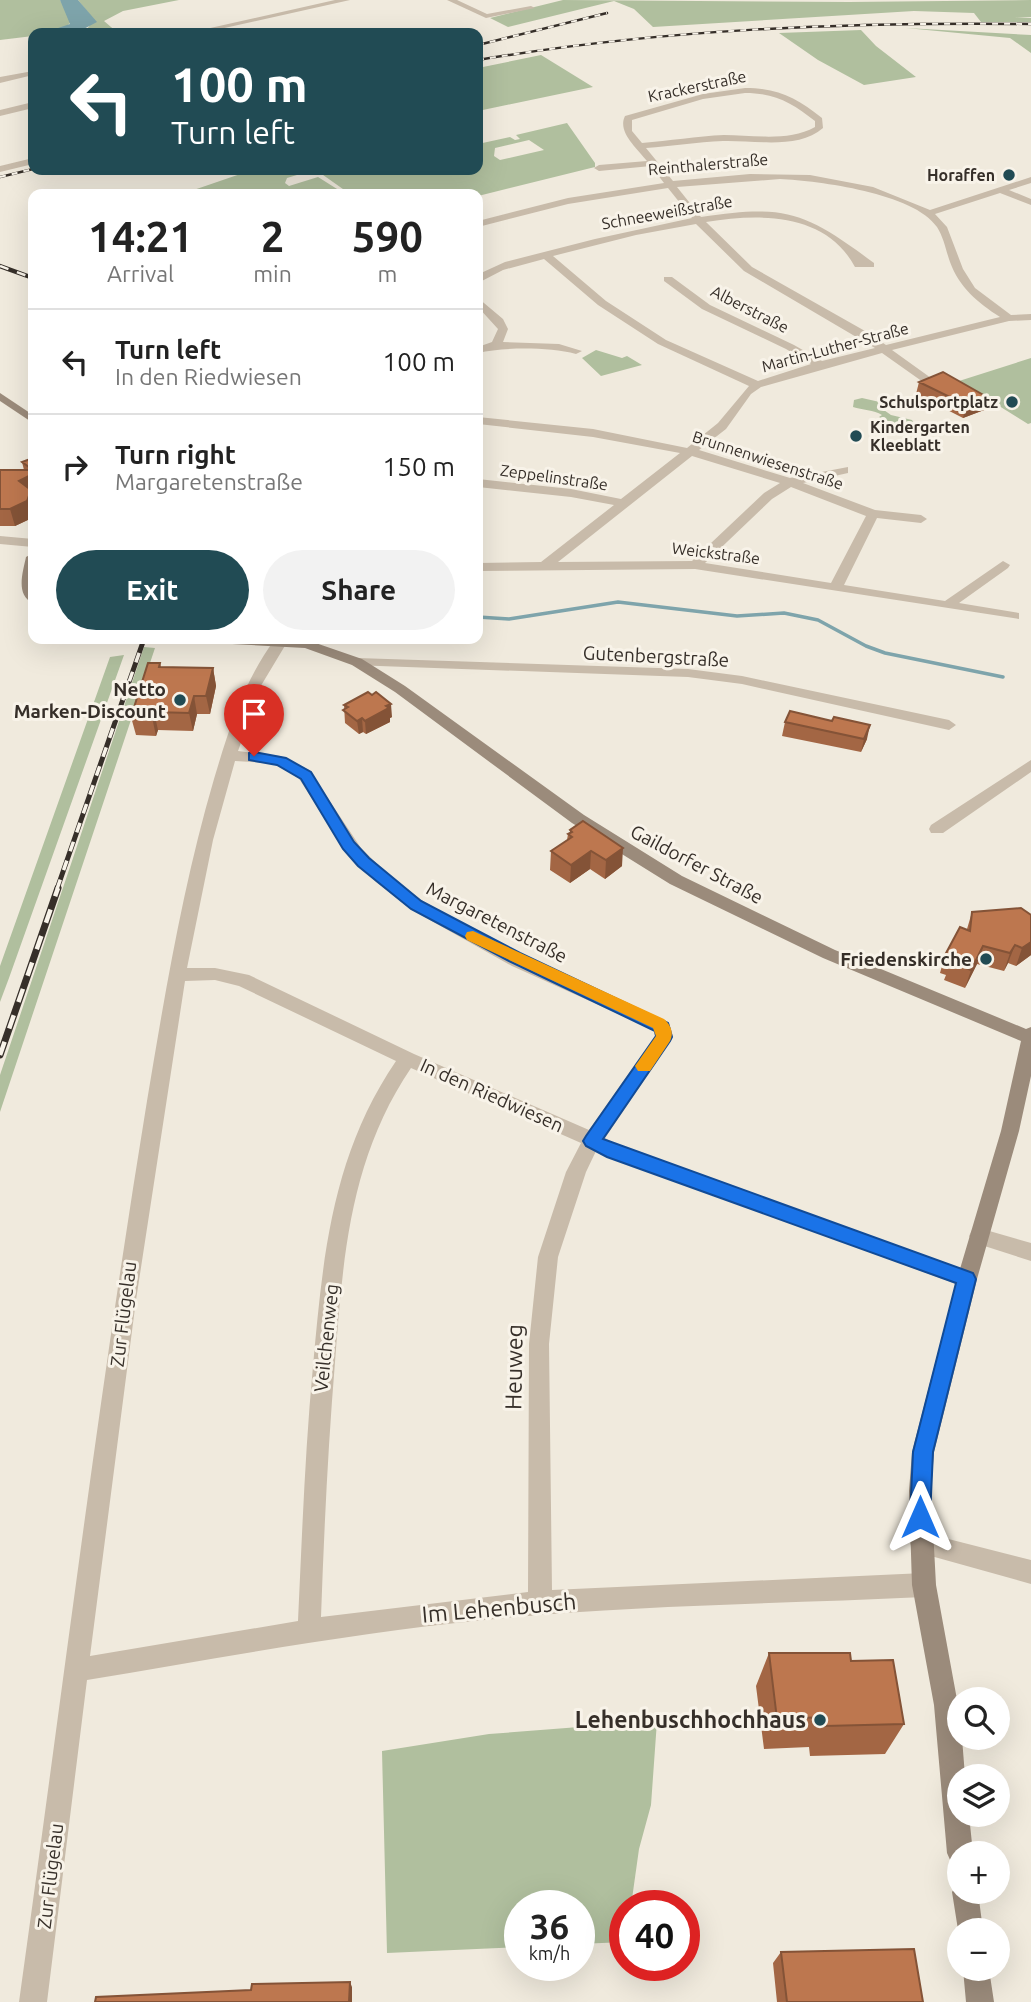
<!DOCTYPE html>
<meta charset="utf-8">
<style>
body{margin:0;font-family:Ubuntu,sans-serif;background:#f2f2f2;color:#222;height:100vh;display:flex;flex-direction:column;font-size:26px;white-space:nowrap}
*{box-sizing:border-box;margin:0}
p{font-size:23px;color:#767676}
.icon{flex:none;width:38px;height:38px;fill:none;stroke:currentColor;stroke-width:2;stroke-linecap:round;stroke-linejoin:round}
.map{position:relative;flex:1;overflow:hidden}
.sheet{position:absolute;left:28px;top:189px;width:455px;height:455px;display:flex;flex-direction:column;background:#fff;border-radius:14px;box-shadow:0 7px 28px #0002}
.sheet>*{flex:none}
.top-card{position:absolute;left:28px;top:28px;width:455px;height:147px;border-radius:14px;box-shadow:0 7px 28px #0002;background:#214b54;color:#fff;overflow:hidden}
.controls{position:absolute;left:947px;top:1687px;display:grid;gap:14px}
.controls a{display:grid;place-items:center;width:63px;height:63px;border-radius:50%;background:#fff;box-shadow:0 7px 28px #0002;font-size:35px}
.speed{position:absolute;left:504px;top:1890px;display:flex;gap:14px;font-size:35px;font-weight:700;text-align:center}
.speed>*{display:grid;place-content:center;width:91px;height:91px;border-radius:50%;background:#fff;box-shadow:0 7px 28px #0002;line-height:1}
.speed small{font-size:18px;font-weight:400}
.speed .limit{border:10px solid #d22;background:#fff;color:#111}
.pin{position:absolute;display:grid;place-items:center;width:60px;height:60px;color:#fff;margin:-72px -30px;border-radius:50% 50% 50% 0;rotate:-45deg;box-shadow:0 0 7px #0007}
.pin .icon{rotate:45deg}
.me{position:absolute;width:77px;margin:-38px;rotate:0deg;stroke-linejoin:round;filter:drop-shadow(0 0 5px #0008)}
.turn{display:flex;align-items:center;gap:24px;height:147px;padding:0 28px;font-size:32px}
.turn .icon{width:91px;height:91px;stroke-width:2.5}
.turn b{display:block;font-size:49px;line-height:60px}
.eta{display:flex;justify-content:space-evenly;align-items:center;height:119px;text-align:center}
.eta b{font-size:42px;font-weight:600;line-height:49px}
.primary-button{display:flex;gap:14px;margin-top:auto;padding:14px 28px}
.primary-button a{flex:1;height:80px;border-radius:42px;background:#214b54;color:#fff;font-size:28px;font-weight:600;line-height:80px;text-align:center}
.primary-button a+a{background:#f2f2f2;color:#222}
ul{padding:0;list-style:none}
li{display:flex;align-items:center;gap:21px;height:105px;padding:0 28px;border-top:2px solid #e0e0e0}
li div{flex:1}
li b{display:block;font-size:26px}
li em{font-style:normal}
.map>svg:first-child{display:block}
.green{fill:#b0bf9e;fill-rule:evenodd}
.water{fill:#7ea4ab}
.lines{fill:none;stroke-linecap:round;stroke-linejoin:round}
.stream{stroke:#7ea4ab;stroke-width:3.5}
.street{fill:#c8bbaa;fill-rule:evenodd}
.secondary{fill:#9b8b7b;fill-rule:evenodd}
.rail-far3-casing{stroke:#362f29;stroke-width:2.5}
.rail-far2-casing{stroke:#362f29;stroke-width:4.5}
.rail-far1-casing{stroke:#362f29;stroke-width:5}
.rail-casing{stroke:#362f29;stroke-width:7}
.rail-far3{stroke:#f8f3e9;stroke-width:2;stroke-dasharray:6;stroke-linecap:butt}
.rail-far2{stroke:#f8f3e9;stroke-width:2.5;stroke-dasharray:9;stroke-linecap:butt}
.rail-far1{stroke:#f8f3e9;stroke-width:3.5;stroke-dasharray:10;stroke-linecap:butt}
.rail{stroke:#f8f3e9;stroke-width:4.5;stroke-dasharray:14;stroke-linecap:butt}
.wall{fill:#a36644}
.shaded-wall{fill:#845337}
.building{fill:#bd774f;stroke:#845337;stroke-width:2}
.route{fill:#1a73e8;stroke:#114b97;stroke-width:2}
.slow{fill:#f59e0b}
.poi-dot{fill:#214b54;stroke:#f8f3e9;stroke-width:2.5}
.labels{text-anchor:middle;stroke-width:6;stroke-linejoin:round;paint-order:stroke}
.far-street-label{font-size:16px;fill:#362f29;stroke:#f8f3e9}
.far-poi-label{font-size:16px;font-weight:bold;fill:#362f29;stroke:#f8f3e9;text-anchor:end}
.street-label{font-size:19px;fill:#362f29;stroke:#f8f3e9}
.poi-label{font-size:19px;font-weight:bold;fill:#362f29;stroke:#f8f3e9;text-anchor:end}
.near-street-label{font-size:23px;fill:#362f29;stroke:#f8f3e9}
.near-poi-label{font-size:23px;font-weight:bold;fill:#362f29;stroke:#f8f3e9;text-anchor:end}
</style>
<div class="map">
<svg width="1031" height="2002" viewBox="0 0 1031 2002">
<rect width="100%" height="100%" fill="#f0eadd"/>
<path class="green" d="M0 0H60L72 21 66 27 33 33V36L0 40Z
M78 0H179L123 11 104 21 118 33H76L87 29 94 20Z
M563 0 849 2 1031 0V17L1015 18H1031V22H981L974 13 914 11 653 27 634 9 614 1 508 27 490 18Z
M906 28 1031 35V53L1010 38Z
M861 30 876 46 916 77 864 85 818 60 779 33Z
M541 55 593 87 478 111V68Z
M567 123 595 163V167L478 196 350 194 316 170H478V144L510 137 515 140 520 139 516 135ZM529 140 544 150 500 160 494 156 495 148Z
M252 170H306L307 172 287 178 285 183 289 186 318 177 345 194H182Z
M596 350 622 358 627 356 642 365 601 376 582 358Z
M1031 358V423L1028 424 959 381Z
M862 398 884 403 881 408 891 415 912 420 915 425 908 430 879 417 882 415C874 410 862 410 853 407L854 400Z
M144 647 155 648 0 1112V1075Z
M124 655 9 978 0 1002V966L110 657Z
M657 1721 651 1805 639 1849 631 1906H625V1942L579 1944V1906H520V1947L387 1953 382 1751 489 1734Z"/>
<path class="water" d="M60 0H78L97 22 76 33H43L70 24Z"/>
<g class="lines">
<path class="stream" d="M478 617 509 619 618 602 737 616 784 613 818 620 866 646 885 653 1003 677"/>
<path class="street" d="M335 0H350L202 33H188Z
M447 0H457L487 14 531 6 535 8 486 18Z
M33 71V75L0 83V77Z
M745 88C778 88 797 98 822 118L823 128C798 150 754 140 723 141 697 142 672 146 646 148L673 181 750 174 810 175 873 187 930 210 1031 177V183L1009 190 1031 199V205L1000 193 935 214 947 227 963 269 975 288 1011 315 1031 314V320L1009 321 892 350 931 378V382H923L882 353 761 387 751 394 726 429 699 450 790 478 848 467V473L803 483 875 510 921 515 927 519 921 523 877 518 844 585 945 601 1003 561 1010 565 1008 568 959 603 1019 613V619L695 569 478 571V563L541 562 614 505 571 497 478 487V479L571 489 621 499 680 453 593 437 478 424V417L593 429 687 448 718 423 749 386 658 344 598 305 544 259 503 270 478 283V275L481 273 505 262 595 239 692 218 668 188 568 204 478 227V221L568 198 664 183 651 166 599 171 594 168 599 165 647 161C637 148 617 132 625 116L703 94ZM745 93C775 93 792 103 815 121V127C788 142 753 135 724 135 697 136 669 141 642 143L632 131V120L703 99ZM780 179C819 181 914 193 937 227 944 238 946 251 950 262 959 287 978 303 1000 317L886 345 865 331 752 267 706 222C762 213 826 213 855 267H874V263C805 212 787 204 701 217L677 187ZM696 224 744 271 875 348 822 361 794 345 710 305 672 277H664V281L702 309 786 349 811 364 758 381 666 340 606 301 553 256 636 235ZM692 456 780 483 764 493 692 561 558 562ZM791 487 866 516 831 583 705 563 772 499Z
M33 102V108L0 116V110Z
M33 158V164L0 172V166Z
M478 298 503 319 508 329 503 342 559 344 582 351 576 354C548 347 505 347 478 353V347L492 342 498 329 478 307Z
M0 536 33 539V547L0 544Z
M275 639H289L262 684 238 751 280 756 309 770 361 848 387 874 423 901 489 940 669 1023 673 1037 670 1042 605 1138 620 1146 974 1273 977 1279 974 1285 967 1288 596 1151 586 1172 558 1257 549 1344 552 1590 924 1573 932 1577 936 1585 932 1593 924 1597C778 1604 631 1605 485 1620 351 1633 220 1658 87 1680L47 2002H19C61 1702 98 1400 147 1101 165 993 183 885 214 779 229 729 244 681 275 639ZM235 761 272 763 298 777 349 856 376 882 412 910 512 966 654 1030 655 1036 589 1130 414 1054 249 975 215 968H187L213 840ZM215 980 239 986 396 1061C332 1155 323 1256 313 1366 305 1451 302 1536 298 1621L90 1656 136 1300 185 981ZM411 1068 581 1143 566 1172 538 1257 529 1344 528 1592 321 1617C324 1532 328 1447 335 1362 343 1257 350 1158 411 1068Z
M357 658 688 669 742 676 949 720 956 725 949 730 742 684 688 677 352 665 350 662Z
M1031 760V772L943 833H931L929 829 931 825Z
M979 1228 1031 1243V1261L972 1242 969 1236 972 1230Z
M921 1532 1031 1560V1584L913 1551 910 1543 913 1535Z"/>
<path class="secondary" d="M0 393 33 415V423L0 401Z
M33 553V603C15 595 23 572 26 557Z
M206 639 307 640 362 659 405 686 584 815 682 876 835 950 1026 1029 1031 1027V1076L1019 1131 977 1279 934 1452 931 1491 936 1585 958 1705 959 1738H962L965 1776H959V1815H969L973 1853H959V1866L951 1862 947 1853 934 1705 912 1585 909 1491 912 1452 957 1279 1001 1131 1021 1041 823 958 670 884 572 823 395 692 352 665 305 648 213 643Z
M959 1881V1892H978L983 1930H959V1936L952 1892Z
M963 1969H989L994 2002H966Z"/>
<defs>
<path id="rail-far3" d="M478 45 607 13
M478 60C662 29 845 22 1031 24
M0 177 33 169"/>
<path id="rail-far2" d="M0 266 33 278"/>
<path id="rail-far1" d="M57 889 144 639"/>
<path id="rail" d="M0 1055 58 888"/>
</defs>
<use href="#rail-far3" class="rail-far3-casing"/>
<use href="#rail-far2" class="rail-far2-casing"/>
<use href="#rail-far1" class="rail-far1-casing"/>
<use href="#rail" class="rail-casing"/>
<use href="#rail-far3" class="rail-far3"/>
<use href="#rail-far2" class="rail-far2"/>
<use href="#rail-far1" class="rail-far1"/>
<use href="#rail" class="rail"/>
</g>
<path class="wall" d="M919 382 987 397 984 410 963 418 916 394Z
M33 458 32 518 15 526H0V470H24L22 462Z
M160 663 161 667 213 668 216 686 210 714H197L193 731 158 730 156 736 136 735 131 717Z
M344 705 392 717 390 718V722L366 734 363 732 359 734 345 723Z
M785 722 867 739 861 752 782 736Z
M570 830 622 866 605 879 590 869 570 883 550 870 551 851 567 840 568 834 570 833Z
M972 912 1031 955 1016 966 1008 963 1004 971 977 964 965 988 944 980 946 975 940 973 945 955 967 929Z
M769 1653 851 1661 904 1724 885 1754 810 1756 809 1747 764 1749 756 1686Z
M781 1952 923 2002H777L773 1963Z"/>
<path class="shaded-wall" d="M987 397 984 410 963 418 966 405Z
M33 474V515L32 518 15 526 10 509 19 481Z
M213 668 216 686 210 714 206 696Z
M194 696 197 714 193 731 189 713Z
M391 704 392 717 390 718V722L366 734 365 721Z
M154 712 158 730 156 736 152 717Z
M362 718 363 732 359 734 357 721Z
M870 725 867 739 861 752 864 739Z
M623 848 622 866 605 879 606 860Z
M591 851 590 869 570 883 571 865Z
M1031 942V955L1016 966 1022 948Z
M1015 945 1008 963 1004 971 1010 953Z
M983 946 977 964 965 988 971 970Z
M350 1982 352 1987V2002H349Z"/>
<path class="building" d="M943 372 987 397 966 405 919 382Z
M33 458V474L19 481 31 490 27 501 10 509H0V470H33L22 462Z
M148 663H160L159 667 213 668 206 696H194L189 713 154 712 152 717H131Z
M368 692 372 695 376 692 391 704 386 706 389 708 365 721 362 718 357 721 343 710 348 707 344 705Z
M790 711 832 721 834 717 870 725 864 739 785 722Z
M583 821 623 848 606 860 591 851 571 865 551 851 572 837 568 834 572 832 570 830Z
M1021 908 1031 915V942L1022 948 1015 945 1010 953 983 946 971 970 950 962 953 958 945 955 960 927 970 931 972 912Z
M769 1653H850L851 1661 893 1660 904 1724 825 1726 824 1717 777 1719Z
M914 1949 923 2002H787L781 1952Z
M350 1982 349 2002H95L96 1997 251 1990 252 1984Z"/>
<path class="route" d="M254 752 286 758 311 772 354 842 369 858 421 901 520 953 668 1023 672 1037 670 1041 603 1139 973 1273 976 1279 933 1452 930 1517 927 1524 920 1527 913 1524 910 1517 913 1452 956 1283 607 1157 586 1146 583 1141 586 1136 656 1036 655 1031 509 961 411 909 358 866 343 849 301 779 277 765 249 760V753Z"/>
<path class="slow" d="M473 931 664 1019C671 1025 674 1033 670 1041L650 1071H638L635 1066 656 1036 653 1028 467 940 465 936 467 932Z"/>
<g class="poi-dot">
<circle cx="1009" cy="175" r="7"/>
<circle cx="1012" cy="402" r="7"/>
<circle cx="856" cy="436" r="7"/>
<circle cx="180" cy="700" r="7"/>
<circle cx="986" cy="959" r="7"/>
<circle cx="820" cy="1720" r="7"/>
</g>
<g class="labels">
<g class="far-street-label">
<text transform="translate(697 86) rotate(-12)" y="6">Krackerstraße</text>
<text transform="translate(708 164) rotate(-5)" y="6">Reinthalerstraße</text>
<text transform="translate(667 212) rotate(-10)" y="6">Schneeweißstraße</text>
<text transform="translate(750 309) rotate(27)" y="6">Alberstraße</text>
<text transform="translate(835 347) rotate(-15)" y="6">Martin-Luther-Straße</text>
<text transform="translate(768 460) rotate(18)" y="6">Brunnenwiesenstraße</text>
<text transform="translate(554 477) rotate(8)" y="6">Zeppelinstraße</text>
<text transform="translate(716 553) rotate(7)" y="6">Weickstraße</text>
</g>
<g class="far-poi-label">
<text x="995" y="181">Horaffen</text>
<text x="998" y="408">Schulsportplatz</text>
<text x="870" y="433" text-anchor="start">Kindergarten<tspan x="870" dy="18">Kleeblatt</tspan></text>
</g>
<g class="street-label">
<text transform="translate(656 656) rotate(3)" y="7">Gutenbergstraße</text>
<text transform="translate(697 864) rotate(28)" y="7">Gaildorfer Straße</text>
<text transform="translate(497 922) rotate(27)" y="7">Margaretenstraße</text>
<text transform="translate(492 1095) rotate(24)" y="7">In den Riedwiesen</text>
<text transform="translate(123 1314) rotate(-83)" y="7">Zur Flügelau</text>
<text transform="translate(326 1338) rotate(-84)" y="7">Veilchenweg</text>
<text transform="translate(50 1876) rotate(-83)" y="7">Zur Flügelau</text>
</g>
<g class="poi-label">
<text x="166" y="696">Netto<tspan x="166" dy="22">Marken-Discount</tspan></text>
<text x="972" y="966">Friedenskirche</text>
</g>
<g class="near-street-label">
<text transform="translate(514 1367) rotate(-89)" y="8">Heuweg</text>
<text transform="translate(499 1608) rotate(-5)" y="8">Im Lehenbusch</text>
</g>
<g class="near-poi-label">
<text x="806" y="1728">Lehenbuschhochhaus</text>
</g>
</g>
</svg>
<div class="controls">
<a><svg class="icon" aria-label="search" viewBox="0 0 24 24"><circle cx="10" cy="10" r="6"/><path d="M15 15l6 6"/></svg></a>
<a><svg class="icon" aria-label="layers" viewBox="0 0 24 24"><path d="M12 4l9 5-9 5-9-5zM3 14l9 5 9-5"/></svg></a>
<a>+</a>
<a>−</a>
</div>
<div class="speed"><div>36<small>km/h</small></div><div class="limit">40</div></div>
<div class="pin" style="left:254px;top:756px;background:#d93025"><svg class="icon" aria-label="arrive" viewBox="0 0 24 24"><path d="M6 21V4h12l-3 4 3 4H6"/></svg></div>
<svg class="me" style="left:920px;top:1517px" viewBox="-20 -20 40 40"><path d="M0-17L14 15 0 8-14 15z" fill="#1a73e8" stroke="#fff" stroke-width="4"/></svg>
<div class="top-card">
<div class="turn"><svg class="icon" aria-label="left" viewBox="0 0 24 24"><path d="M17 20v-9H6M10 6l-5 5 5 5"/></svg><div><b>100 m</b>Turn left</div></div>
</div>
<section class="sheet">
<div class="eta">
<div><b>14:21</b><p>Arrival</p></div>
<div><b>2</b><p>min</p></div>
<div><b>590</b><p>m</p></div>
</div>
<ul>
<li><svg class="icon" aria-label="left" viewBox="0 0 24 24"><path d="M17 20v-9H6M10 6l-5 5 5 5"/></svg><div><b>Turn left</b><p>In den Riedwiesen</p></div><em>100 m</em></li>
<li><svg class="icon" aria-label="right" viewBox="0 0 24 24"><path d="M7 20v-9h11M14 6l5 5-5 5"/></svg><div><b>Turn right</b><p>Margaretenstraße</p></div><em>150 m</em></li>
</ul>
<div class="primary-button"><a>Exit</a><a>Share</a></div>
</section>
</div>
